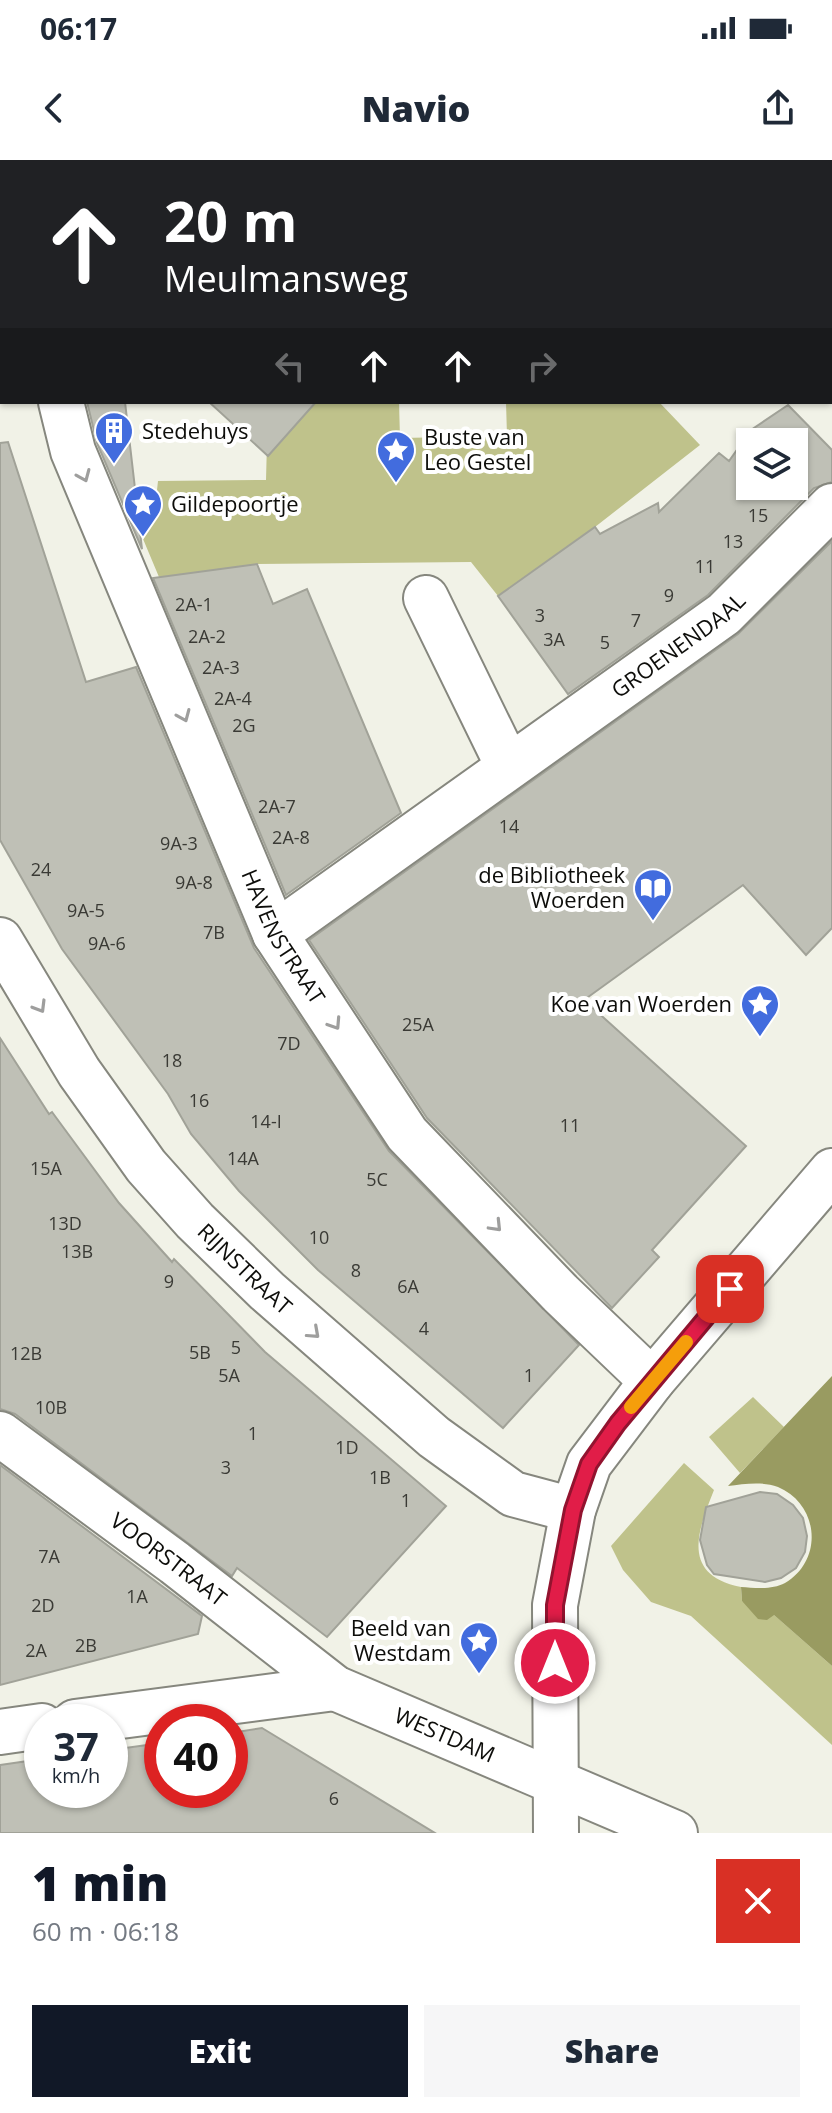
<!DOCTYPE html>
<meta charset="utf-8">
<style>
body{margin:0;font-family:"Open Sans",sans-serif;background:#f6f6f7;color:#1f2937;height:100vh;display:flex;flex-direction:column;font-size:30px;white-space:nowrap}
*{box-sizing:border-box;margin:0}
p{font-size:26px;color:#747a83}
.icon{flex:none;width:44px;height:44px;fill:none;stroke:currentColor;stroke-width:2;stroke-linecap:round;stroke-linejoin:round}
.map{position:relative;height:1673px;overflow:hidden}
.drawer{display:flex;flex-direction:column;background:#fff;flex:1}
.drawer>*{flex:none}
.banner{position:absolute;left:0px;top:0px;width:832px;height:244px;box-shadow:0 2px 6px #0004;background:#202124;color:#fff;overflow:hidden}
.buttons{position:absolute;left:736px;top:268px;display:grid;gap:16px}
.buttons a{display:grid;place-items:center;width:72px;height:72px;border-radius:0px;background:#fff;box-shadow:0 2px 6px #0004;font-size:40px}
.speed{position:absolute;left:24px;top:1544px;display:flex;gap:16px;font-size:40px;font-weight:700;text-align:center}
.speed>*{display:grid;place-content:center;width:104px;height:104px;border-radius:50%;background:#fff;box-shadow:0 2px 6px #0004;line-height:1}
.speed small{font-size:20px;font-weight:400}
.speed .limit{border:12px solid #d22;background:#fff;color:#111}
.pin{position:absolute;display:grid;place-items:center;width:68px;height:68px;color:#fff;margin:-34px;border-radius:16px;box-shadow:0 4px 12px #0006}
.me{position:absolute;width:88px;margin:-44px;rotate:0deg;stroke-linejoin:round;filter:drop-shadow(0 0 6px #0008)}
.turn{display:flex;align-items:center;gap:28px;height:168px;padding:0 32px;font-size:36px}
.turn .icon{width:104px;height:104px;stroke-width:2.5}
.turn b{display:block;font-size:56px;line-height:68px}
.lanes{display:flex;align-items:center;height:76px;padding:0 32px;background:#0003;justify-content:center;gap:40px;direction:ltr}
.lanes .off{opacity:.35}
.round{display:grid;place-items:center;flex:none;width:84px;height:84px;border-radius:0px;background:#f6f6f7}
.headline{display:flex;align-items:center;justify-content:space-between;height:136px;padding:0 32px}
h1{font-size:48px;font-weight:800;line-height:60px;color:#111827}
.action{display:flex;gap:16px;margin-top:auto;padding:16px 32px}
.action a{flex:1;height:92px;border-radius:0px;background:#111827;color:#fff;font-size:32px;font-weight:800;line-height:92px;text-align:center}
.action a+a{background:#f6f6f7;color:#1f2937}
.status{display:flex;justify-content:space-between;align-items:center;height:56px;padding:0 40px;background:#fff;direction:ltr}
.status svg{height:22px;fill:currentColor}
header{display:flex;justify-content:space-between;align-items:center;height:104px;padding:0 32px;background:#fff;font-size:36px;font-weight:800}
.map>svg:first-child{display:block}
.green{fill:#bfc28b}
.water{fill:#999b61}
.building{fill:#bfc0b6;stroke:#a1a298;stroke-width:2;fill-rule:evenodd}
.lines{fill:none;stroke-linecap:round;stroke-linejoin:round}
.minor-casing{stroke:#86877e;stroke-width:48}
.minor{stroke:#fff;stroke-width:44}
.oneway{stroke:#9e9e9d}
.route-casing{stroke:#92132f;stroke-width:20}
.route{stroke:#e11d48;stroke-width:14}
.slow{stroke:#f59e0b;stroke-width:14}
.labels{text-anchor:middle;stroke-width:8;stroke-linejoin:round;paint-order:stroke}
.number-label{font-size:18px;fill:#3a3a35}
.poi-label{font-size:22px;fill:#0d0d0a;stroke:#fff;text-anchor:start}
.street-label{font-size:22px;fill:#0d0d0a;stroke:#fff}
</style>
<div class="status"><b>06:17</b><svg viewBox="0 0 49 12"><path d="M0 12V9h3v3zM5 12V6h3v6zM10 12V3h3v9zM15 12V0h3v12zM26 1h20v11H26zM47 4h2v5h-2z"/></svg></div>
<header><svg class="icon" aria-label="back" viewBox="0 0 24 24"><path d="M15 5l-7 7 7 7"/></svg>Navio<svg class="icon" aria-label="share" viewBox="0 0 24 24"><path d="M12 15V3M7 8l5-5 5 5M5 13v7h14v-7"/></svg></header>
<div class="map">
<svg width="832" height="1673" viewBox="0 0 832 1673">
<rect width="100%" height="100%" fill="#f1f2e7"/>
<path class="green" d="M399 242 400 278 507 276 506 242H659L700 285 595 367 498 436 471 402 257 404 159 417 125 336 157 330 158 321 266 320 268 244Z
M753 1237 784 1267 740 1313 709 1277Z
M684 1303 714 1330C697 1372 681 1415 741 1427L742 1441 773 1454 832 1506V1585L691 1456 651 1442 623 1410 611 1386Z"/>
<path class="water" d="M832 1216V1506L774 1455 767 1460 758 1459 742 1441 741 1427C755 1428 772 1430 785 1423 824 1400 819 1344 778 1327 762 1321 744 1324 728 1326Z"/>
<path class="building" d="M87 242H125L142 389 97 283Z
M209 242H316L268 296Z
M788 245 832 290V322L814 328 708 435 568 534 498 436 595 367 600 374 658 343 659 352 719 293 729 301 751 270ZM750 282H794V326H750Z
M8 282 86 522 136 507 254 788 389 991 579 1185 503 1268 318 1110 239 1031 191 974 168 934 62 789 0 680V283Z
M832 381V768L806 795 743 725 584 840 746 986 652 1090 659 1097 612 1148 427 958 309 780 738 474Z
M257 404 273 444 307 429 401 653 286 735 153 418Z
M0 878 49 954 52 952 119 1043 172 1102 174 1099 265 1192 446 1346 327 1477 237 1408 232 1416 15 1254 0 1249Z
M0 1305 202 1456 198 1474 0 1525Z
M760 1332 777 1334 793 1345 803 1358 807 1376 805 1392 796 1408 781 1418 765 1422 714 1414 707 1405 700 1380 706 1347Z
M262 1568 435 1673H0V1605L42 1599V1630H110V1590L162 1583V1630H230V1573Z"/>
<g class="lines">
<defs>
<g id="minor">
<path d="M757 0 759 2"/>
<path d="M493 2 500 0"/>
<path d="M0 17 2 24"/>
<path d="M830 70 832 71"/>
<path d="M0 136 2 135"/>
<path id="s1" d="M61 242 73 291 275 774 407 974 560 1133 652 1221"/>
<path d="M426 438 508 606"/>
<path id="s2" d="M275 774 724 454 832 346"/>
<path id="s3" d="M0 780 79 912 146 1006 195 1061 267 1131 434 1277 513 1334 573 1350"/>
<path id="s4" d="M0 1274 175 1403 335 1528 675 1673"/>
<path d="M75 1562 335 1528"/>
<path d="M0 1572 42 1566"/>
<path d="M556 1673 555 1445 573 1350 589 1304 652 1221 832 1011"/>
</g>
</defs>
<use href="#minor" class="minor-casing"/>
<use href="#minor" class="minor"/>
</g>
<defs><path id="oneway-chevron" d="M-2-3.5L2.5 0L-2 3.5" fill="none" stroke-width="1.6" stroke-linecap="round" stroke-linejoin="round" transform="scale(2)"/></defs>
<g class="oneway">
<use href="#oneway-chevron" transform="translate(84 316) rotate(67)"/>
<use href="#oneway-chevron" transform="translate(184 556) rotate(67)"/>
<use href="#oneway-chevron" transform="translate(40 847) rotate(59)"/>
<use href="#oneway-chevron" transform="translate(335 864) rotate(57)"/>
<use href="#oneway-chevron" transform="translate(496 1066) rotate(46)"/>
<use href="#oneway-chevron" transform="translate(314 1173) rotate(42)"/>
</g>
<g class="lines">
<defs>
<path id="route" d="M555 1503V1445L573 1350 589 1304 618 1263 730 1129"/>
</defs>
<use href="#route" class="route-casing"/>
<use href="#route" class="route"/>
<path class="slow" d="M631 1247 686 1182"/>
</g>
<defs>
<symbol id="building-pin" viewBox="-11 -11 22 30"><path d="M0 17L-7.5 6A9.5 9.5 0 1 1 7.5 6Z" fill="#426cde" stroke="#fff"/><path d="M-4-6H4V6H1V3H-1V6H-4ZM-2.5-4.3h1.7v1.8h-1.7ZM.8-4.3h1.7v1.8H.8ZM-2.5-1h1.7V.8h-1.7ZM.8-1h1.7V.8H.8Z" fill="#fff"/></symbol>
<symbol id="sight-pin" viewBox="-11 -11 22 30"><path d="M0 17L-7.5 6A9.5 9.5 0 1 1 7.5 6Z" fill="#426cde" stroke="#fff"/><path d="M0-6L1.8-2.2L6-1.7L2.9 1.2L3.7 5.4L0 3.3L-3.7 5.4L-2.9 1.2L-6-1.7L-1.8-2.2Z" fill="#fff"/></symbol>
<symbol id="library-pin" viewBox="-11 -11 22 30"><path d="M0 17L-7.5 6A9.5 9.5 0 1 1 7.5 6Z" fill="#426cde" stroke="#fff"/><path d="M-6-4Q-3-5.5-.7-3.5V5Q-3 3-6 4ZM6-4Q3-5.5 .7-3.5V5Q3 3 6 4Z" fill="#fff"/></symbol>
</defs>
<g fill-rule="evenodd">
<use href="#building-pin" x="92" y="249" width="44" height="60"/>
<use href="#sight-pin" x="374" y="268" width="44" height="60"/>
<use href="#sight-pin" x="121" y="322" width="44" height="60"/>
<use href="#library-pin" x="631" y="706" width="44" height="60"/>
<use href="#sight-pin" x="738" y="822" width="44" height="60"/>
<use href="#sight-pin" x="457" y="1459" width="44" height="60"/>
</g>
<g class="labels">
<g class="number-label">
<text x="758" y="362">15</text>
<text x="733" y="388">13</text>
<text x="705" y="413">11</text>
<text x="669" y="442">9</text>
<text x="194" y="451">2A-1</text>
<text x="540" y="462">3</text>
<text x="636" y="467">7</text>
<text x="207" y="483">2A-2</text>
<text x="554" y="486">3A</text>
<text x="605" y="489">5</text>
<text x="221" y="514">2A-3</text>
<text x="233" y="545">2A-4</text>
<text x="244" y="572">2G</text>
<text x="277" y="653">2A-7</text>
<text x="509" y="673">14</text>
<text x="291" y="684">2A-8</text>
<text x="179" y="690">9A-3</text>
<text x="41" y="716">24</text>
<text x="194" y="729">9A-8</text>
<text x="86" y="757">9A-5</text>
<text x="214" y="779">7B</text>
<text x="107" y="790">9A-6</text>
<text x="418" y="871">25A</text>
<text x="289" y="890">7D</text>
<text x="172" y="907">18</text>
<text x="199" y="947">16</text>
<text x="266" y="968">14-I</text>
<text x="570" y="972">11</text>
<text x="243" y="1005">14A</text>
<text x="46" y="1015">15A</text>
<text x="377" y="1026">5C</text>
<text x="65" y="1070">13D</text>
<text x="319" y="1084">10</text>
<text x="77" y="1098">13B</text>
<text x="356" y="1117">8</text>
<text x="169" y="1128">9</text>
<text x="408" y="1133">6A</text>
<text x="424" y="1175">4</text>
<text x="236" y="1194">5</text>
<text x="200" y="1199">5B</text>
<text x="26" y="1200">12B</text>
<text x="229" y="1222">5A</text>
<text x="529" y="1222">1</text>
<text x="51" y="1254">10B</text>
<text x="253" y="1280">1</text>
<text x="347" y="1294">1D</text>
<text x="226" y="1314">3</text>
<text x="380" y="1324">1B</text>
<text x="406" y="1347">1</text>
<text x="49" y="1403">7A</text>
<text x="137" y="1443">1A</text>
<text x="43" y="1452">2D</text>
<text x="86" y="1492">2B</text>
<text x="36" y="1497">2A</text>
<text x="334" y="1645">6</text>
</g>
<g class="poi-label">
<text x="142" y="279">Stedehuys</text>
<text x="424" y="285">Buste van<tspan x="424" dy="25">Leo Gestel</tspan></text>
<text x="171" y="352">Gildepoortje</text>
<text x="625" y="723" text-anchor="end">de Bibliotheek<tspan x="625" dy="25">Woerden</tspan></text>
<text x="732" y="852" text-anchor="end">Koe van Woerden</text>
<text x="451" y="1476" text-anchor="end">Beeld van<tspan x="451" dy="25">Westdam</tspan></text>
</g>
<g class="street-label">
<text dy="8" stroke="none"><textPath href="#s2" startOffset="496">GROENENDAAL</textPath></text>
<text dy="8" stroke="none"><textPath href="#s1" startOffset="580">HAVENSTRAAT</textPath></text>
<text dy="8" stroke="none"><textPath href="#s3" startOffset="412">RIJNSTRAAT</textPath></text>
<text dy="8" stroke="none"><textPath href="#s4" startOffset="210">VOORSTRAAT</textPath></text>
<text dy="8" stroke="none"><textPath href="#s4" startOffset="540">WESTDAM</textPath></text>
</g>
</g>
</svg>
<div class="buttons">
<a><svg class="icon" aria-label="layers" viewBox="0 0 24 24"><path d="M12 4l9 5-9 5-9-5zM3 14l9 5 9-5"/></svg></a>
</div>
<div class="speed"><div>37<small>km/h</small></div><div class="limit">40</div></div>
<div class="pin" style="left:730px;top:1129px;background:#d93025"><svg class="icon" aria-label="arrive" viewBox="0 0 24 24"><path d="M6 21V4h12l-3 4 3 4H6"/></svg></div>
<svg class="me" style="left:555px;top:1503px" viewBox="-20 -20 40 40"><circle r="17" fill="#e11d48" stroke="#fff" stroke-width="3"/><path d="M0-11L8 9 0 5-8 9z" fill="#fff"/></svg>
<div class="banner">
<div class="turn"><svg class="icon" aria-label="ahead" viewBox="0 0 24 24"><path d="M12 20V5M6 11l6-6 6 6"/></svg><div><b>20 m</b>Meulmansweg</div></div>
<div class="lanes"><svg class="icon off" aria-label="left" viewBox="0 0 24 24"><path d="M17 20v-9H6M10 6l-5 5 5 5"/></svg><svg class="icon" aria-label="ahead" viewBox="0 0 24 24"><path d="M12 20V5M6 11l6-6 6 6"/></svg><svg class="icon" aria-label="ahead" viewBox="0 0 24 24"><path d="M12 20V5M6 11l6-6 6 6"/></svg><svg class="icon off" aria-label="right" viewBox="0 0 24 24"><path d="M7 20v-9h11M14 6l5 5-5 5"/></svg></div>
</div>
</div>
<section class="drawer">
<div class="headline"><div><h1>1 min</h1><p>60 m · 06:18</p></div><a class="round" style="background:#d93025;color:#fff"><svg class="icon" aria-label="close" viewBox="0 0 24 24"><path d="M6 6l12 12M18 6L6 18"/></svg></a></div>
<div class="action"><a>Exit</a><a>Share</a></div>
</section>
